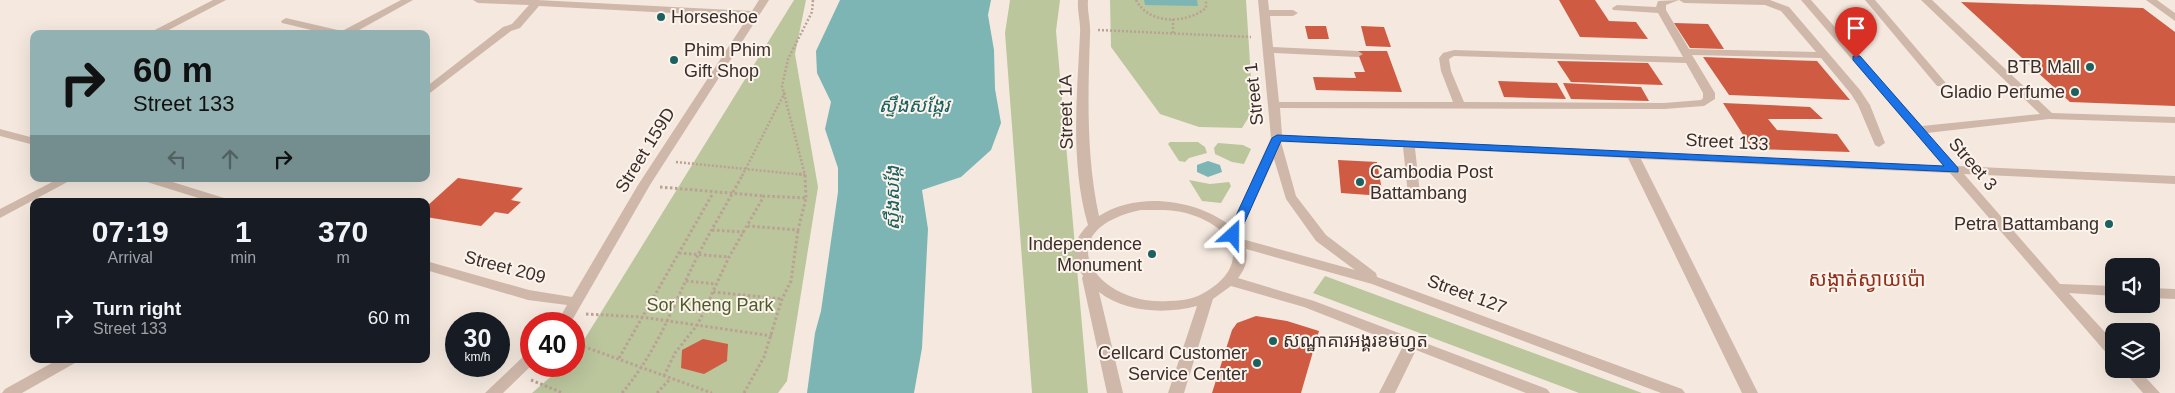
<!DOCTYPE html>
<meta charset="utf-8">
<style>
body{margin:0;font-family:Helvetica,"Noto Sans Khmer",sans-serif;background:#242831;color:#f1f3f6;height:100vh;display:flex;flex-direction:column;font-size:19px;white-space:nowrap}
*{box-sizing:border-box;margin:0}
p{font-size:16px;color:#9ea1a6}
.icon{flex:none;width:28px;height:28px;fill:none;stroke:currentColor;stroke-width:2;stroke-linecap:round;stroke-linejoin:round}
.map{position:relative;flex:1;overflow:hidden}
.details{position:absolute;left:30px;top:198px;width:400px;height:165px;display:flex;flex-direction:column;background:#171b24;border-radius:10px;box-shadow:0 5px 20px #0002}
.details>*{flex:none}
.banner{position:absolute;left:30px;top:30px;width:400px;height:152px;border-radius:10px;box-shadow:0 5px 20px #0002;background:#91b1b2;color:#111;overflow:hidden}
.fabs{position:absolute;left:2105px;top:258px;display:grid;gap:10px}
.fabs a{display:grid;place-items:center;width:55px;height:55px;border-radius:10px;background:#171b24;box-shadow:0 5px 20px #0002;font-size:25px}
.speed{position:absolute;left:445px;top:312px;display:flex;gap:10px;font-size:25px;font-weight:700;text-align:center}
.speed>*{display:grid;place-content:center;width:65px;height:65px;border-radius:50%;background:#171b24;box-shadow:0 5px 20px #0002;line-height:1}
.speed small{font-size:12px;font-weight:400}
.speed .limit{border:8px solid #d22;background:#fff;color:#111}
.pin{position:absolute;display:grid;place-items:center;width:42px;height:42px;color:#fff;margin:-51px -21px;border-radius:50% 50% 50% 0;rotate:-45deg;box-shadow:0 0 5px #0007}
.pin .icon{rotate:45deg}
.me{position:absolute;width:55px;margin:-28px;rotate:24deg;stroke-linejoin:round;filter:drop-shadow(0 0 4px #0008)}
.turn{display:flex;align-items:center;gap:18px;height:105px;padding:0 20px;font-size:22px}
.turn .icon{width:65px;height:65px;stroke-width:2.5}
.turn b{display:block;font-size:35px;line-height:42px}
.lanes{display:flex;align-items:center;height:48px;padding:0 20px;background:#0003;justify-content:center;gap:25px;direction:ltr}
.lanes .off{opacity:.35}
.eta{display:flex;justify-content:space-evenly;align-items:center;height:85px;text-align:center}
.eta b{font-size:30px;font-weight:700;line-height:35px}
ul{padding:0;list-style:none}
li{display:flex;align-items:center;gap:15px;height:70px;padding:0 20px}
li div{flex:1}
li b{display:block;font-size:19px}
li em{font-style:normal}
.map>svg:first-child{display:block}
.green{fill:#bbc69d}
.water{fill:#7cb5b3}
.building{fill:#cf5b43}
.lines{fill:none;stroke-linecap:round;stroke-linejoin:round}
.path-far1{stroke:#bba193;stroke-width:2.5;stroke-dasharray:2 2;stroke-linecap:butt}
.path{stroke:#bba193;stroke-width:3;stroke-dasharray:2.5 2.5;stroke-linecap:butt}
.minor{fill:#cfb8aa;fill-rule:evenodd}
.route{fill:#1a73e8;stroke:#114b97}
.poi-dot{fill:#1b6160;stroke:#fcf4ec;stroke-width:2}
.labels{text-anchor:middle;stroke-width:4;stroke-linejoin:round;paint-order:stroke}
.poi-label{font-size:18px;fill:#3b2e2a;stroke:#fcf4ec;text-anchor:end}
.street-label{font-size:18px;fill:#3b2e2a;stroke:#fcf4ec}
.park-label{font-size:18px;fill:#4e5c2b;stroke:#fcf4ec}
.water-label{font-size:19px;font-style:italic;fill:#1b6160;stroke:#fcf4ec}
.quarter-label{font-size:20px;fill:#912f1c;stroke:#fcf4ec}
</style>
<div class="map">
<svg width="2175" height="393" viewBox="0 0 2175 393">
<rect width="100%" height="100%" fill="#f5e9df"/>
<path class="green" d="M794 0H806L795 54 818 187 787 381 778 393H532L563 366H574V356Z
M1010 0H1060L1056 31 1088 393H1032L1005 33Z
M1110 0H1246L1253 110 1242 128 1199 127 1160 114 1111 47Z
M1170 142H1198L1205 147 1207 153 1189 158 1185 162 1179 161 1168 144Z
M1218 143 1243 145 1251 149 1244 164 1232 162 1215 154 1214 148Z
M1189 180 1210 184 1229 182 1231 186 1221 203 1202 201Z
M1325 276 1642 393H1579L1313 293Z"/>
<path class="water" d="M840 0H991L988 15 994 50 995 89 1001 123 991 150 961 177 922 190 928 229 922 348 914 393H807L815 333 821 311 838 192V168L825 129 831 102 817 73 816 51Z
M1144 0H1197L1198 6 1145 5Z
M1208 161 1220 165 1222 172 1208 177 1197 172V165Z"/>
<path class="building" d="M1559 0H1595L1609 21 1636 22 1648 39 1580 37Z
M1961 2 2143 8 2175 32V106L2070 102Z
M1674 23 1708 24 1724 49 1690 48Z
M1305 26H1326L1329 39H1308Z
M1361 26 1384 27 1391 47 1366 46Z
M1357 51H1387L1402 92 1316 90 1313 77 1356 78 1354 72H1365Z
M1703 57 1817 61 1850 100 1729 95Z
M1557 61 1648 63 1663 85 1571 82Z
M1498 81 1557 83 1566 99 1504 97Z
M1563 83 1641 87 1649 101 1571 99Z
M1723 103 1810 107 1823 119H1768L1777 130 1837 134 1850 152 1752 149Z
M1338 160 1377 162 1383 196 1341 193Z
M458 178 523 188 511 200 521 202 508 214 495 212 481 226 426 217V207Z
M1256 316 1287 321 1319 331 1301 393H1212L1232 330 1237 323Z
M703 339 728 344 727 361 704 374 681 368 682 350Z"/>
<g class="lines">
<path class="path-far1" d="M1136 0C1149 25 1186 24 1206 8V0
M1173 19V33
M1098 30 1251 37
M676 162 805 175 782 86 788 59 812 12 813 0
M742 176 785 92"/>
<path class="path" d="M799 174H805
M805 175 806 198
M660 187 764 196
M712 230 744 232
M679 253 729 257
M686 281 717 284
M713 292 782 299
M586 314 641 317 772 336
M574 343 712 393
M619 358 713 193
M664 376 675 353 698 324 729 257 764 196 806 198 798 230 748 226
M531 380 563 393
M622 393C659 349 673 305 698 255 712 228 728 202 743 174
M657 393 670 379
M744 393 764 357 782 299 791 281 798 230"/>
<path class="minor" d="M213 0H226L161 34H147Z
M401 0H413L352 34H328L282 23 281 21 286 18 342 31Z
M473 0H537L752 11 759 0H769L650 185 570 324H556L567 305 528 300 426 270V261L529 290 572 297 638 185 748 17 539 6 520 28 511 31 426 96V87L503 27 512 24 529 5 478 3Z
M1078 0H1088C1087 12 1091 23 1090 35 1088 95 1086 156 1099 216 1137 191 1196 199 1231 226L1271 138 1258 0H1268L1269 10H1293L1298 13 1293 16H1270L1273 47 1358 51 1363 54 1358 57 1274 53 1279 102H1453L1441 71 1439 58 1443 53 1454 50 1683 57 1658 13 1613 10 1612 8 1617 5 1656 7 1658 1 1679 0 1666 5V10L1689 49 1816 52 1781 11 1765 5 1684 3 1679 0H1770L1789 7 1860 90 1870 105 1885 143 1879 147 1875 145 1858 105 1851 94 1821 58 1692 55 1715 93V99L1704 106 1664 109 1280 108 1282 135 1943 166 1801 0H1811L1922 126 2040 114 1921 0H1932L2052 113 2175 117V123L2049 119 1927 133 1957 166 2175 176V184L1964 174 2060 284 2114 286V296L2069 293 2114 342V357L2109 356 1950 173 1641 159 1758 393H1742L1628 158 1415 148 1420 194 1414 198 1408 194 1403 147 1281 142 1296 196 1326 235 1376 273 1377 277 1682 389 1685 393H1661L1372 284 1246 249C1248 261 1245 269 1238 278L1314 301 1547 389 1550 393H1526L1416 350 1395 393H1379L1403 346 1304 307 1231 286 1213 299 1184 393H1168L1197 306C1166 314 1126 313 1099 292L1123 393H1107L1082 278 1083 276C1070 257 1072 241 1088 225 1070 164 1077 96 1080 34 1081 23 1077 12 1078 0ZM1454 56 1686 63 1703 93V98L1701 100 1664 103 1464 102 1451 71 1449 59ZM1274 159 1286 199 1316 241 1355 270 1242 239 1239 235ZM1141 210C1156 210 1172 209 1186 213 1240 228 1252 269 1198 296 1188 300 1178 301 1168 301 1095 306 1045 230 1141 210Z
M1865 0H1875L1945 82 1946 84 1945 86H1937Z
M2146 0H2157L2175 13V21Z
M0 129 34 138V145L0 136Z
M58 179H73L0 218V209Z
M145 179H163L224 198 226 201H208L147 182Z
M2151 288 2175 289V299L2151 298Z
M531 353V366L503 393H485L526 354Z
M59 359H77L75 363 22 393H2L5 389Z
M2122 369H2138L2160 393H2143Z"/>
</g>
<path class="route" d="M1853 56H1860L1958 168V172L1281 141 1239 235 1233 239 1227 235 1272 138 1277 135 1944 166 1853 60Z"/>
<g class="poi-dot">
<circle cx="661" cy="17" r="5"/>
<circle cx="674" cy="60" r="5"/>
<circle cx="2090" cy="67" r="5"/>
<circle cx="2075" cy="92" r="5"/>
<circle cx="1360" cy="182" r="5"/>
<circle cx="2109" cy="224" r="5"/>
<circle cx="1152" cy="254" r="5"/>
<circle cx="1273" cy="341" r="5"/>
<circle cx="1257" cy="363" r="5"/>
</g>
<g class="labels">
<g class="poi-label">
<text x="671" y="23" text-anchor="start">Horseshoe</text>
<text x="684" y="56" text-anchor="start">Phim Phim<tspan x="684" dy="21">Gift Shop</tspan></text>
<text x="2080" y="73">BTB Mall</text>
<text x="2065" y="98">Gladio Perfume</text>
<text x="1370" y="178" text-anchor="start">Cambodia Post<tspan x="1370" dy="21">Battambang</tspan></text>
<text x="2099" y="230">Petra Battambang</text>
<text x="1142" y="250">Independence<tspan x="1142" dy="21">Monument</tspan></text>
<text x="1283" y="347" text-anchor="start">សណ្ឋាគារអង្គរខមហ្វត</text>
<text x="1247" y="359">Cellcard Customer<tspan x="1247" dy="21">Service Center</tspan></text>
</g>
<g class="street-label">
<text transform="translate(1254 94) rotate(-96)" y="6">Street 1</text>
<text transform="translate(1066 112) rotate(-91)" y="6">Street 1A</text>
<text transform="translate(1727 142) rotate(3)" y="6">Street 133</text>
<text transform="translate(645 150) rotate(-58)" y="6">Street 159D</text>
<text transform="translate(1973 164) rotate(49)" y="6">Street 3</text>
<text transform="translate(505 267) rotate(15)" y="6">Street 209</text>
<text transform="translate(1467 294) rotate(20)" y="6">Street 127</text>
</g>
<g class="park-label">
<text x="710" y="311">Sor Kheng Park</text>
</g>
<g class="water-label">
<text x="914" y="112">ស្ទឹងសង្កែរ</text>
<text transform="translate(892 198) rotate(-90)" y="7">ស្ទឹងសង្កែ</text>
</g>
<g class="quarter-label">
<text x="1867" y="286">សង្កាត់ស្វាយប៉ោ</text>
</g>
</g>
</svg>
<div class="fabs">
<a><svg class="icon" aria-label="sound" viewBox="0 0 24 24"><path d="M4 9h4l5-4v14l-5-4H4zM17 9q2 3 0 6"/></svg></a>
<a><svg class="icon" aria-label="layers" viewBox="0 0 24 24"><path d="M12 4l9 5-9 5-9-5zM3 14l9 5 9-5"/></svg></a>
</div>
<div class="speed"><div>30<small>km/h</small></div><div class="limit">40</div></div>
<div class="pin" style="left:1856px;top:58px;background:#d93025"><svg class="icon" aria-label="arrive" viewBox="0 0 24 24"><path d="M6 21V4h12l-3 4 3 4H6"/></svg></div>
<svg class="me" style="left:1233px;top:235px" viewBox="-20 -20 40 40"><path d="M0-17L14 15 0 8-14 15z" fill="#1a73e8" stroke="#fff" stroke-width="4"/></svg>
<div class="banner">
<div class="turn"><svg class="icon" aria-label="right" viewBox="0 0 24 24"><path d="M7 20v-9h11M14 6l5 5-5 5"/></svg><div><b>60 m</b>Street 133</div></div>
<div class="lanes"><svg class="icon off" aria-label="left" viewBox="0 0 24 24"><path d="M17 20v-9H6M10 6l-5 5 5 5"/></svg><svg class="icon off" aria-label="ahead" viewBox="0 0 24 24"><path d="M12 20V5M6 11l6-6 6 6"/></svg><svg class="icon" aria-label="right" viewBox="0 0 24 24"><path d="M7 20v-9h11M14 6l5 5-5 5"/></svg></div>
</div>
<section class="details">
<div class="eta">
<div><b>07:19</b><p>Arrival</p></div>
<div><b>1</b><p>min</p></div>
<div><b>370</b><p>m</p></div>
</div>
<ul>
<li><svg class="icon" aria-label="right" viewBox="0 0 24 24"><path d="M7 20v-9h11M14 6l5 5-5 5"/></svg><div><b>Turn right</b><p>Street 133</p></div><em>60 m</em></li>
</ul>
</section>
</div>
